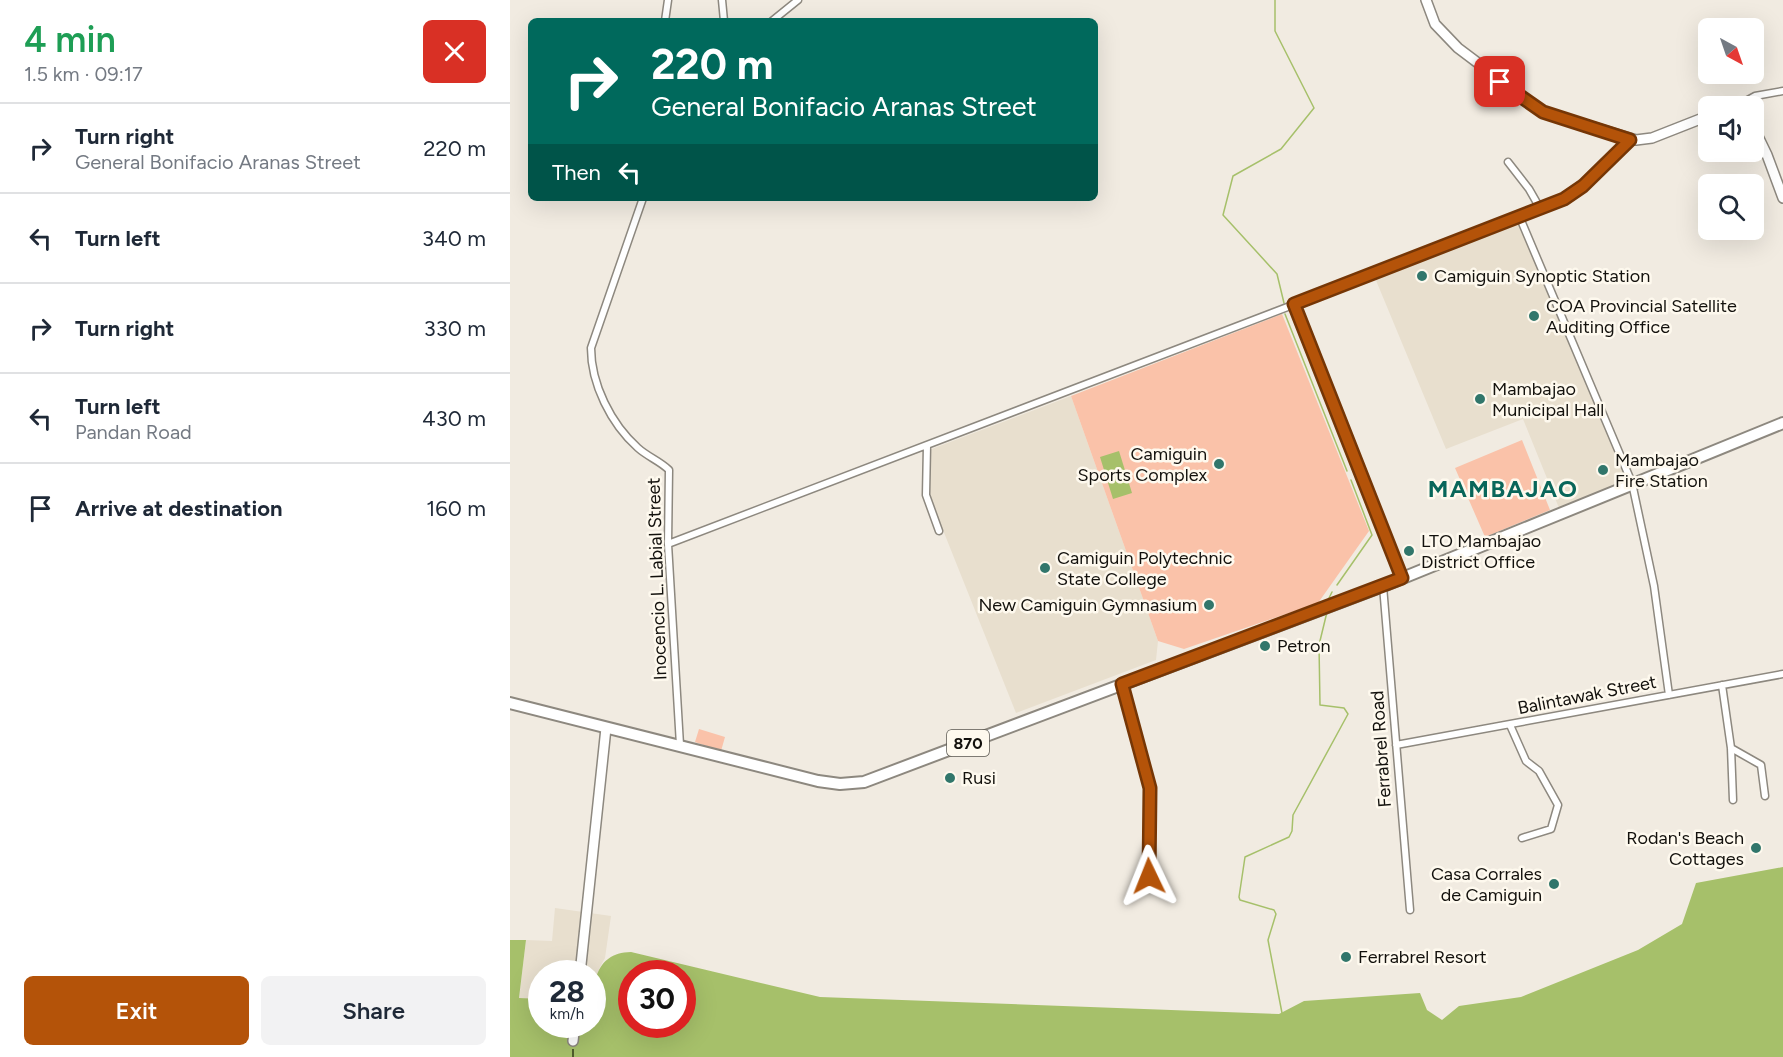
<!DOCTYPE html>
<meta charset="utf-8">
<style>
body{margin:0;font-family:Figtree,sans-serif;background:#f2f2f3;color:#1f2937;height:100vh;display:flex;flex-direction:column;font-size:22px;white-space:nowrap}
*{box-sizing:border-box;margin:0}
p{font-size:20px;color:#747a83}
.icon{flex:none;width:33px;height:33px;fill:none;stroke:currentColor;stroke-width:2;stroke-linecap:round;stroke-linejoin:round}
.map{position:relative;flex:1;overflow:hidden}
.side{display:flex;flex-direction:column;background:#fff;width:510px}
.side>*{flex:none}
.hud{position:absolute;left:18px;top:18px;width:570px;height:183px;border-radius:9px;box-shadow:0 6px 24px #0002;background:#00695c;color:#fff;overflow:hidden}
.needle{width:39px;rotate:140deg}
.tools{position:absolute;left:1188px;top:18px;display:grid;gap:12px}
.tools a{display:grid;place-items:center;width:66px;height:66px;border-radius:9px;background:#fff;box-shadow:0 6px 24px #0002;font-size:30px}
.speed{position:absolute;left:18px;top:960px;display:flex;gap:12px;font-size:30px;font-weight:700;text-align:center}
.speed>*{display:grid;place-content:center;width:78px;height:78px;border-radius:50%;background:#fff;box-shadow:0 6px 24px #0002;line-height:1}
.speed small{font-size:15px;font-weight:400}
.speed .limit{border:9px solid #d22;background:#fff;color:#111}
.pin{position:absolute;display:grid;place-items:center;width:51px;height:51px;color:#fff;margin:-26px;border-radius:12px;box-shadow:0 3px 9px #0006}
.me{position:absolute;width:66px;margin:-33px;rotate:358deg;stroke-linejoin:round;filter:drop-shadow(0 0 4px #0008)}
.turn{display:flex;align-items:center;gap:21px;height:126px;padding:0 24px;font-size:27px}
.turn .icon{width:78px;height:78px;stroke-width:2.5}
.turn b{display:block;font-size:42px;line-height:51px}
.then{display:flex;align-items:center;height:57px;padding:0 24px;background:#0003;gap:12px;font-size:22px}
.round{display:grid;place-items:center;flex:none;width:63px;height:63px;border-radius:9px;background:#f2f2f3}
.head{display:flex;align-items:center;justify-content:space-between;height:102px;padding:0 24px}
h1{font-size:36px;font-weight:600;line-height:45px;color:#1e9e55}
.button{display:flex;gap:12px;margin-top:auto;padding:12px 24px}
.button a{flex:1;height:69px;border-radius:9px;background:#b45309;color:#fff;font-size:24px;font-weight:600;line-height:69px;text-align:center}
.button a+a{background:#f2f2f3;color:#1f2937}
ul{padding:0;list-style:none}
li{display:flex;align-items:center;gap:18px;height:90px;padding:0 24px;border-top:2px solid #e0e1e3}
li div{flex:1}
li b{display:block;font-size:22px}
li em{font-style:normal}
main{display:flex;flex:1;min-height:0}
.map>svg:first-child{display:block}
.built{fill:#e8dfce}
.green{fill:#fac2a9}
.water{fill:#a6c06a;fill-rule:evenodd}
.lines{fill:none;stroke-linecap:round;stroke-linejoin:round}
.stream{stroke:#a6c06a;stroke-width:1.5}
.ferry{stroke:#323c18;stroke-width:1.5;stroke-dasharray:8 6;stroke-linecap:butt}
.street-casing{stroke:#8d887f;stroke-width:9}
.secondary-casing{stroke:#8d887f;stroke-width:12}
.primary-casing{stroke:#8d887f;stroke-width:14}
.street{stroke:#fff;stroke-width:6}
.secondary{stroke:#fff;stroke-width:9}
.primary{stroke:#fff;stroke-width:10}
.route-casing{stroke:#753606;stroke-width:15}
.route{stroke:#b45309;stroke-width:10}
.poi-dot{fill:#31766b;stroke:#fef9ee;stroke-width:2}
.labels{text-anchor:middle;stroke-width:5;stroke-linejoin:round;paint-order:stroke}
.shield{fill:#fef9ee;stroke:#5a5750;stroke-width:1.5}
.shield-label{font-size:16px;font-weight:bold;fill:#13110d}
.poi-label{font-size:18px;fill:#13110d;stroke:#fef9ee;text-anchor:start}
.street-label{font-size:18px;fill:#13110d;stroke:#fef9ee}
.district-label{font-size:24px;font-weight:bold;letter-spacing:1.5px;fill:#09665a;stroke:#fef9ee}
</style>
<main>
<section class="side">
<div class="head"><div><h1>4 min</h1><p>1.5 km · 09:17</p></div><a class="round" style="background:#d93025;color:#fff"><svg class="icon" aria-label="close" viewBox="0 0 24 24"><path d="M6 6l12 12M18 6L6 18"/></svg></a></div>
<ul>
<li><svg class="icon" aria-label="right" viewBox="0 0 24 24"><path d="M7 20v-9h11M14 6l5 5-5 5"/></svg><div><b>Turn right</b><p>General Bonifacio Aranas Street</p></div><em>220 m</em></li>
<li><svg class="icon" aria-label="left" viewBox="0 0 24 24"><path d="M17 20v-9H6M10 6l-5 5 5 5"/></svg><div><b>Turn left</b></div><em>340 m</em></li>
<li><svg class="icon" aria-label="right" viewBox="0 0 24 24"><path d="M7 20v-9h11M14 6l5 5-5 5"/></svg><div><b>Turn right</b></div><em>330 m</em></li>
<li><svg class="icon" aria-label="left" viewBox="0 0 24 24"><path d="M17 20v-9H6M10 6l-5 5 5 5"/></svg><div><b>Turn left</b><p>Pandan Road</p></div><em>430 m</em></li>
<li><svg class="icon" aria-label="arrive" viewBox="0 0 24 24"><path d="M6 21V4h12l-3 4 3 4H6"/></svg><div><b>Arrive at destination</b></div><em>160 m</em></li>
</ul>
<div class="button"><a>Exit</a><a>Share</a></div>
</section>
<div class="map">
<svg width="1273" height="1057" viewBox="0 0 1273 1057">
<rect width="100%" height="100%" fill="#f1ebe1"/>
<path class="built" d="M1009 223 1117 481 1049 508 1013 419 936 449 865 278Z
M561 396 648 641 646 660 506 713 419 495V450Z
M45 908 101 916 95 958 89 969 83 1006 82 974H32L31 999H9L16 940 42 941Z"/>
<path class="green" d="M772 314 859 531 808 603 674 649 648 641 561 396Z
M1012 440 1040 510 975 537 945 468Z
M189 729 215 737 211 751 185 742Z"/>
<path class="water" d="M609 451 622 493 603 499 590 457Z
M1273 867V1057H0V940H16L9 998 31 999 32 1024H82C83 992 80 953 121 952L310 997 769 1014 794 1001 910 993 917 1010 932 1020 949 1006 1011 997 1128 950 1172 924 1186 883ZM122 974H172V1024H122Z"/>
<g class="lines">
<path class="stream" d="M765 0V31L804 108 771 149 723 176 713 215 767 274 774 303
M775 314 837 471
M827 585 862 535 841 480
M816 604 822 592
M772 1013 758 940 766 914 764 910 730 900 729 897 735 857 779 837 782 831 783 815 838 714 834 708 810 705 809 645 817 612"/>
<path class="ferry" d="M63 1057V1046"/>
<defs>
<path id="street" d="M212 0 214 21
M155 21 158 0
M262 21 288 0
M1227 106 1245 96 1273 91
M998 162 1019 189 1031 210
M133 198 81 348C81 384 101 424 128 448 138 457 150 461 159 470L158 544 170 745
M1010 218 1122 483 1144 586 1159 695
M784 304 892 578
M417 446 416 495 429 531
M158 544 1031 210 1067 192 1120 140
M873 586 900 910
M612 684 640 788 642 815 638 854 639 876 643 887
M1212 685 1221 748 1223 800
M1000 725 1016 761 1029 771 1048 805 1041 829 1012 838
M886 745 1273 674
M1221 748 1251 765 1255 796"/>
<path id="secondary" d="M916 0 925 24 948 48 1033 112 1126 140 1142 138 1198 116
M1244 128 1257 155 1273 198
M70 974 96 728
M63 1041 65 1024"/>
<path id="primary" d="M0 703 308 781 330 784 354 782 873 586 1273 423"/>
</defs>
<use href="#street" class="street-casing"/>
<use href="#secondary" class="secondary-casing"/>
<use href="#primary" class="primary-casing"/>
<use href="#street" class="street"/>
<use href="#secondary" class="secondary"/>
<use href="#primary" class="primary"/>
</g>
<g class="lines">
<defs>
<path id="route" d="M639 876 640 788 612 684 892 578 784 304 1054 199 1073 186 1120 140 1033 112 990 82"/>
</defs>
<use href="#route" class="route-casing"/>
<use href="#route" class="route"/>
</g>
<g class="poi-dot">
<circle cx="912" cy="276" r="6"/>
<circle cx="1024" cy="316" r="6"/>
<circle cx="970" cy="399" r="6"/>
<circle cx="709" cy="464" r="6"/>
<circle cx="1093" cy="470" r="6"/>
<circle cx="899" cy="551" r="6"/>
<circle cx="535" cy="568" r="6"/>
<circle cx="699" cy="605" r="6"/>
<circle cx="755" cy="646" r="6"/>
<circle cx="440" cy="778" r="6"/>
<circle cx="1246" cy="848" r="6"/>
<circle cx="1044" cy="884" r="6"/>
<circle cx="836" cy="957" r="6"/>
</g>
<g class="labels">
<rect class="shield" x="437" y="730" width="42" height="26" rx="4.5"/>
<g class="shield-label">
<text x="458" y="749">870</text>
</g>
<g class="poi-label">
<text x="924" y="282">Camiguin Synoptic Station</text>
<text x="1036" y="312">COA Provincial Satellite<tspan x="1036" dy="21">Auditing Office</tspan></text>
<text x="982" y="395">Mambajao<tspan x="982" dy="21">Municipal Hall</tspan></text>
<text x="697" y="460" text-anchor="end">Camiguin<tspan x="697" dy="21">Sports Complex</tspan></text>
<text x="1105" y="466">Mambajao<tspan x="1105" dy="21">Fire Station</tspan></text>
<text x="911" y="547">LTO Mambajao<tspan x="911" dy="21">District Office</tspan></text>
<text x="547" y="564">Camiguin Polytechnic<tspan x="547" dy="21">State College</tspan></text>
<text x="687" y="611" text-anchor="end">New Camiguin Gymnasium</text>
<text x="767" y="652">Petron</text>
<text x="452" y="784">Rusi</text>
<text x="1234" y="844" text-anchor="end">Rodan's Beach<tspan x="1234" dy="21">Cottages</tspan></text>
<text x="1032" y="880" text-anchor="end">Casa Corrales<tspan x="1032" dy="21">de Camiguin</tspan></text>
<text x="848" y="963">Ferrabrel Resort</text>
</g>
<g class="street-label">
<text transform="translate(147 579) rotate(-92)" y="6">Inocencio L. Labial Street</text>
<text transform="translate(1077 695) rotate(-11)" y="6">Balintawak Street</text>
<text transform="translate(871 749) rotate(-94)" y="6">Ferrabrel Road</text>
</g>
<g class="district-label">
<text x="993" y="497">MAMBAJAO</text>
</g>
</g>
</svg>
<div class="tools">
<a><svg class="needle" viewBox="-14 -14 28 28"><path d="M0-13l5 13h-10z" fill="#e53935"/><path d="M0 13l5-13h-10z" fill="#747a83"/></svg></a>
<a><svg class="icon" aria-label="sound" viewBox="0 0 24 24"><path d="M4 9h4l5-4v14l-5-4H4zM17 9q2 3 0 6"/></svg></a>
<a><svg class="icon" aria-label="search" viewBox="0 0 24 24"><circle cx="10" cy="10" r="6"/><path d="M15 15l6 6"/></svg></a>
</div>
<div class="speed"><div>28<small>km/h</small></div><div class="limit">30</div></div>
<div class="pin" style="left:990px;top:82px;background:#d93025"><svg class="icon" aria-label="arrive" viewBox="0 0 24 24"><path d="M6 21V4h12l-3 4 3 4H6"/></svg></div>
<svg class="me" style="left:639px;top:876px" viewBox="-20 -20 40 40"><path d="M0-17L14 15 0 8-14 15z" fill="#b45309" stroke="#fff" stroke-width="4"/></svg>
<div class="hud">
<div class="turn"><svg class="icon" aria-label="right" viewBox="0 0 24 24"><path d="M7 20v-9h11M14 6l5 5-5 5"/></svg><div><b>220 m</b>General Bonifacio Aranas Street</div></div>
<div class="then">Then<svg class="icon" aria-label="left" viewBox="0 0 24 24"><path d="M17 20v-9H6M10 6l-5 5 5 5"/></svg></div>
</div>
</div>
</main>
